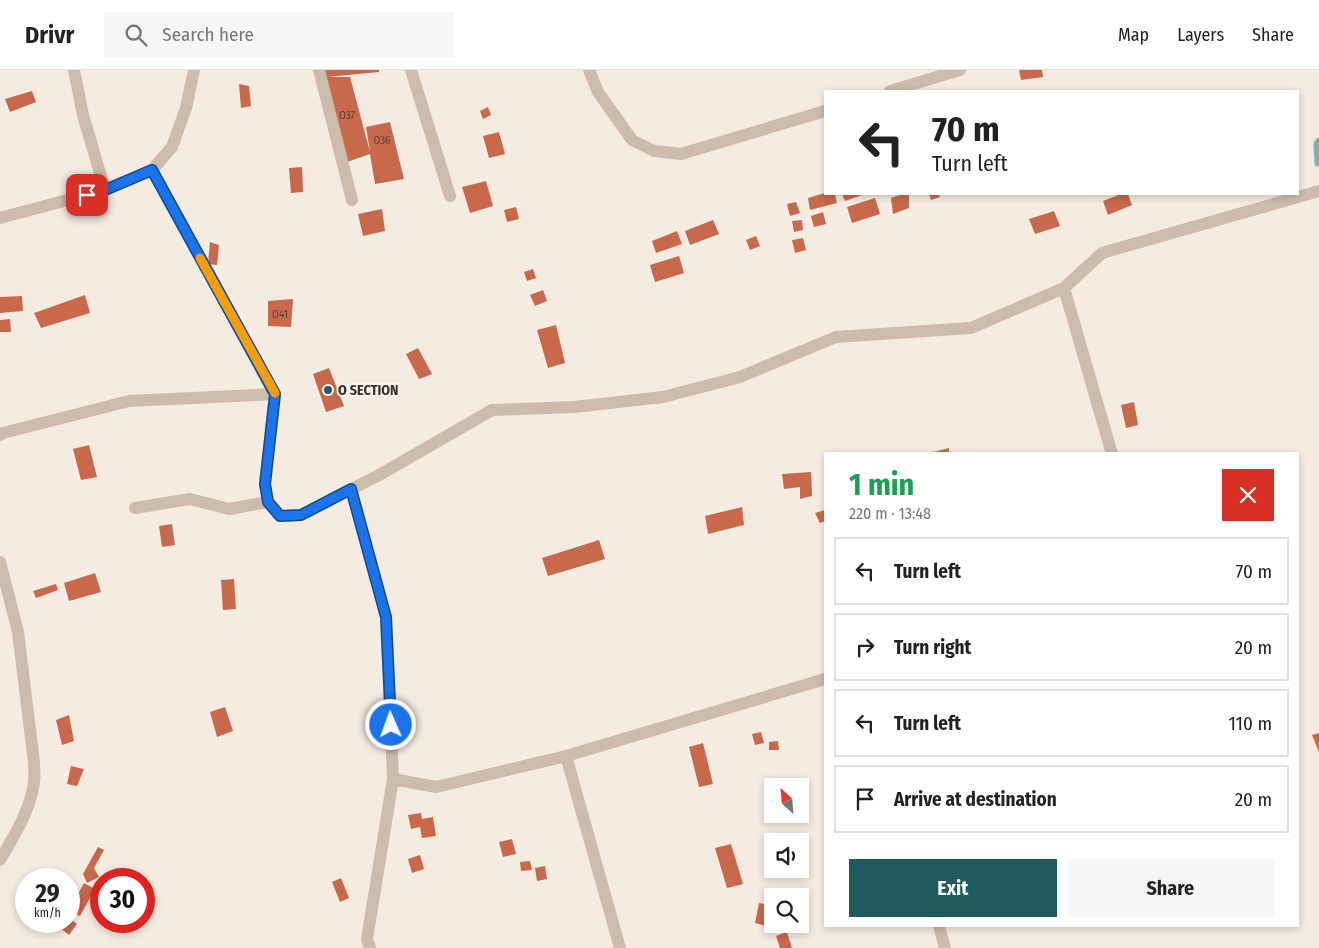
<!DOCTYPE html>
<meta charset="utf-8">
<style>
body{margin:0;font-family:"Fira Sans Condensed",sans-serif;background:#f6f6f6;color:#222;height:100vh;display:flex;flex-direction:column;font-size:19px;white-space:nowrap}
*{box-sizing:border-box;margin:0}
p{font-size:16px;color:#767676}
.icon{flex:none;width:28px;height:28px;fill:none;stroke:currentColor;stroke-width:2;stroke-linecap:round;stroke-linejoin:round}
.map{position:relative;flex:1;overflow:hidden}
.side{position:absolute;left:824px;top:382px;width:475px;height:475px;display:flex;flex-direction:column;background:#fff;border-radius:0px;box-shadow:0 2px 8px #0003}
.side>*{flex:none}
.banner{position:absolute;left:824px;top:20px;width:475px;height:105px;border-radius:0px;box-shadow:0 2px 8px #0003;background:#fff;color:#222;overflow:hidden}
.needle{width:32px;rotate:334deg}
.controls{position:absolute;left:764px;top:708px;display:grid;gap:10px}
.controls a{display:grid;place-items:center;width:45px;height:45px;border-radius:0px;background:#fff;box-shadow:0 2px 8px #0003;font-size:25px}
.speed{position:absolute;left:15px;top:798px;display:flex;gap:10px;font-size:25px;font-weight:700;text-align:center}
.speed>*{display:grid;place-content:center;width:65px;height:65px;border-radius:50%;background:#fff;box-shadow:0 2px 8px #0003;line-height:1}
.speed small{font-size:12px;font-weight:400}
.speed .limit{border:8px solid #d22;background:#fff;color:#111}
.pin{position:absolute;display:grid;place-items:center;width:42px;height:42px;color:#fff;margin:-21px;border-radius:10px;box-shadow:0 2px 8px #0006}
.me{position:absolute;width:55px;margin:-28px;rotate:358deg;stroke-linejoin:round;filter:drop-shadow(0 0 4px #0008)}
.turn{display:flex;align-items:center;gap:18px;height:105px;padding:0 25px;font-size:22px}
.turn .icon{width:65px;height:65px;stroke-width:2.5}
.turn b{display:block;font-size:35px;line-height:42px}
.round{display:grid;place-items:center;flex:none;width:52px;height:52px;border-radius:0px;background:#f6f6f6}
.overview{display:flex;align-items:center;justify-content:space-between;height:85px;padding:0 25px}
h1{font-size:30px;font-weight:700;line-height:38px;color:#1e9e55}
.button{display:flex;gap:10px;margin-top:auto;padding:10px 25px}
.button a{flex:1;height:58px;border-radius:0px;background:#1f5a5e;color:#fff;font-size:20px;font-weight:700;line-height:58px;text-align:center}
.button a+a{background:#f6f6f6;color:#222}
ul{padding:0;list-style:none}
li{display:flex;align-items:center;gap:15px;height:68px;margin:0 10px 8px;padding:0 15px;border:2px solid #e0e0e0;border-radius:0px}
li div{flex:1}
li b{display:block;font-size:19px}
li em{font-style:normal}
header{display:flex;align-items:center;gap:30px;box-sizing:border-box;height:70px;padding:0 25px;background:#fff;border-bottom:1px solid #e0e0e0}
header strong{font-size:24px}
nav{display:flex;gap:28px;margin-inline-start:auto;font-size:18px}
.search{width:350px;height:45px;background:#f6f6f6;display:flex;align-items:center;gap:12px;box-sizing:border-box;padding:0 18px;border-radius:0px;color:#767676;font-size:19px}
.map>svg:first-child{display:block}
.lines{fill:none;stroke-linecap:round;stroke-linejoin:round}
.stream{stroke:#7fb0b2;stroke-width:7}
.building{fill:#c8694b}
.minor{stroke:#cdbbac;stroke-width:12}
.route-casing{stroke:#114b97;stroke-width:12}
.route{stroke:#1a73e8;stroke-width:9}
.slow{stroke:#f59e0b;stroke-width:9}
.poi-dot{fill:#1f5a5e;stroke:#fbf5ee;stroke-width:2}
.labels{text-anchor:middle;stroke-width:4;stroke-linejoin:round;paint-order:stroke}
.number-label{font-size:11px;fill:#5e3e33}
.poi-label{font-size:14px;font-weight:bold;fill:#3b302b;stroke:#fbf5ee;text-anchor:start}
</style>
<header>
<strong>Drivr</strong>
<div class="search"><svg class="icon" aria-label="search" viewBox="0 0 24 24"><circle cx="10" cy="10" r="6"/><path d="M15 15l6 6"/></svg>Search here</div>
<nav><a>Map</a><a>Layers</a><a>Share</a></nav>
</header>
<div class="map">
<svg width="1319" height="878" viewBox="0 0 1319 878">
<rect width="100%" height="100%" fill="#f4ebe1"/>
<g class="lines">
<path class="stream" d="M1318 93 1317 74 1319 71"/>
</g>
<path class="building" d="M323 0H379V2L328 7H350L370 82 366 57 390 52 404 109 375 114 370 84 347 92Z
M1019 0H1042L1043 7 1021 10Z
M239 14 249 16 251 36 241 38Z
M32 21 36 32 10 42 5 29Z
M488 37 491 45 483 49 480 41Z
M499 62 505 84 489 88 483 66Z
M302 97 303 122 291 123 289 98Z
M486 111 493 136 470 143 462 117Z
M825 123 835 124 837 133 810 140 808 128Z
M842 124H865L845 131Z
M902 124H909V138L893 144 891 128Z
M929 124H939L940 127 931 130Z
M1121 124H1128L1132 135 1108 145 1103 131Z
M875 128 880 144 852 153 847 137Z
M796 132 800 143 790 146 787 134Z
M516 137 519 149 507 152 504 140Z
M382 139 385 161 363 166 358 144Z
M1054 141 1060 156 1035 164 1029 149Z
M823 142 826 154 814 157 811 146Z
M713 150 719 164 690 175 685 161Z
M802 150 803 160 794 162 792 151Z
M677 161 682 174 656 183 652 171Z
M756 166 760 176 750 180 746 170Z
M803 168 806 180 795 183 792 170Z
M210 172 219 175 217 195 208 194Z
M679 186 684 203 655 212 650 195Z
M533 199 536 208 527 211 524 202Z
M543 220 547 231 535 236 530 225Z
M85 225 90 243 41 258 34 243Z
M22 226 23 241 0 243V227Z
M293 229 291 257 268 256V231Z
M10 249 11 262H0V250Z
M556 255 565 293 548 298 537 260Z
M418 278 432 304 419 309 406 284Z
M329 298 344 336 326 342 313 304Z
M1134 332 1138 355 1126 358 1121 335Z
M89 375 97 407 81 410 73 379Z
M949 378V384H929V383Z
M811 402 812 426 800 429V417L784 419 782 404Z
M742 437 744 455 708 464 705 446Z
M825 440V451L820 453 815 443Z
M172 454 175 475 162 477 159 456Z
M599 470 605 489 548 506 542 488Z
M95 503 101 522 69 531 64 513Z
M234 509 236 539 223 540 221 510Z
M56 514 58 520 36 528 33 521Z
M225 637 233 661 217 667 210 642Z
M69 645 74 671 62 675 56 650Z
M761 662 764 673 755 675 752 664Z
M1319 663V682L1312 665Z
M778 671 779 680H769V672Z
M703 673 713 714 699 717 689 677Z
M71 696 84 699 77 716 67 714Z
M421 743 422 749 433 747 436 766 422 768 420 757 411 759 408 745Z
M512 769 516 784 503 787 499 772Z
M731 774 743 814 727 818 715 778Z
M98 777 104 780 94 798 99 807 87 813 83 804Z
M420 785 424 799 412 803 408 789Z
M530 791 532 800 521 801 520 792Z
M545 796 547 809 537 811 535 798Z
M341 808 349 828 340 832 332 812Z
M84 813 95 819 80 846 75 844 77 841 71 837Z
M759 833 771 835 766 856 755 853Z
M69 848 77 854 69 865 59 857 63 851H69Z
M787 862 792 878H780L776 866Z"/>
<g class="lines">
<path class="minor" d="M74 0 83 45 105 120
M319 0 352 130
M411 0 450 126
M589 0 598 22 632 70 654 81 681 84 825 41
M890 21 960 0
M152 100 275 324 265 414 268 432 280 446 301 445 381 404 492 340 574 337 663 327 740 307 836 267 971 258 1064 218 1102 183 1319 121
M0 148 105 120 152 100 172 77 186 38 194 0
M1064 218 1112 384
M0 365 3 363 129 331 275 324
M351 419 386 547 393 709 367 869 370 878
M135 438 190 429 229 439 268 432
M0 492 18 562 34 692C34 699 35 705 34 712 31 739 14 766 0 790
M566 686 620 878
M393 709 436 717 566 686 825 609
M939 856 945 878"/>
</g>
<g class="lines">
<defs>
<path id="route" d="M87 125 105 120 152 100 275 324 265 414 268 432 280 446 301 445 351 419 386 547 391 655"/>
</defs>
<use href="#route" class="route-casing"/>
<use href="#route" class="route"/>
<path class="slow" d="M200 188 275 323"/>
</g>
<circle class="poi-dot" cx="328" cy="320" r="5"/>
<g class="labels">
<g class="number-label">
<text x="347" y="49">O37</text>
<text x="382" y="74">O36</text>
<text x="280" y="248">O41</text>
</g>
<g class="poi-label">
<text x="338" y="325">O SECTION</text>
</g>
</g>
</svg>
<div class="controls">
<a><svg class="needle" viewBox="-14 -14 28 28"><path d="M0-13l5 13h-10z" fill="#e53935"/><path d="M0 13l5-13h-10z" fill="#767676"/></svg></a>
<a><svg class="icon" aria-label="sound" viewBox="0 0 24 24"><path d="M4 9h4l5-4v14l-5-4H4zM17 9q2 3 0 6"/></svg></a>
<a><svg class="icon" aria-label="search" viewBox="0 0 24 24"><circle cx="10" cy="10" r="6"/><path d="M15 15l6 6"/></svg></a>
</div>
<div class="speed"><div>29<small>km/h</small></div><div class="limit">30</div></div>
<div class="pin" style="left:87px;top:125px;background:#d93025"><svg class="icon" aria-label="arrive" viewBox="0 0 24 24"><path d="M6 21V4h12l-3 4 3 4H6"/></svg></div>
<svg class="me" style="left:391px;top:655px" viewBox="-20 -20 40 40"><circle r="17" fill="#1a73e8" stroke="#fff" stroke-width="3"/><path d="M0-11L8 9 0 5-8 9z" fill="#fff"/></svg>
<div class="banner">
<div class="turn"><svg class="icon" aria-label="left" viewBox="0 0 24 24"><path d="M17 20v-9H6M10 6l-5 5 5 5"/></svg><div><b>70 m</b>Turn left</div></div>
</div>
<section class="side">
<div class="overview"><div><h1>1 min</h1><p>220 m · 13:48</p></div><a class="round" style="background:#d93025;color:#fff"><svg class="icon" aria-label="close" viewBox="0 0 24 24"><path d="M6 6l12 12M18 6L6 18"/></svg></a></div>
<ul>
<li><svg class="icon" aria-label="left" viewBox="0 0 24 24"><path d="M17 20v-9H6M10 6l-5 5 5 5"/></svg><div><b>Turn left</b></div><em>70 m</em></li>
<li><svg class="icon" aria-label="right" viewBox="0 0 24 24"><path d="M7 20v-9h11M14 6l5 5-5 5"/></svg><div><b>Turn right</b></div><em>20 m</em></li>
<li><svg class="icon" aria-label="left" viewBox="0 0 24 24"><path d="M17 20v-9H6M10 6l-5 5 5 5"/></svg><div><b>Turn left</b></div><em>110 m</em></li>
<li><svg class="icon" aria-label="arrive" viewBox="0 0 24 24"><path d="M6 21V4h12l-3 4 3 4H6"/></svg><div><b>Arrive at destination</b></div><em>20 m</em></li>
</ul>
<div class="button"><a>Exit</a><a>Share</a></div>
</section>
</div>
